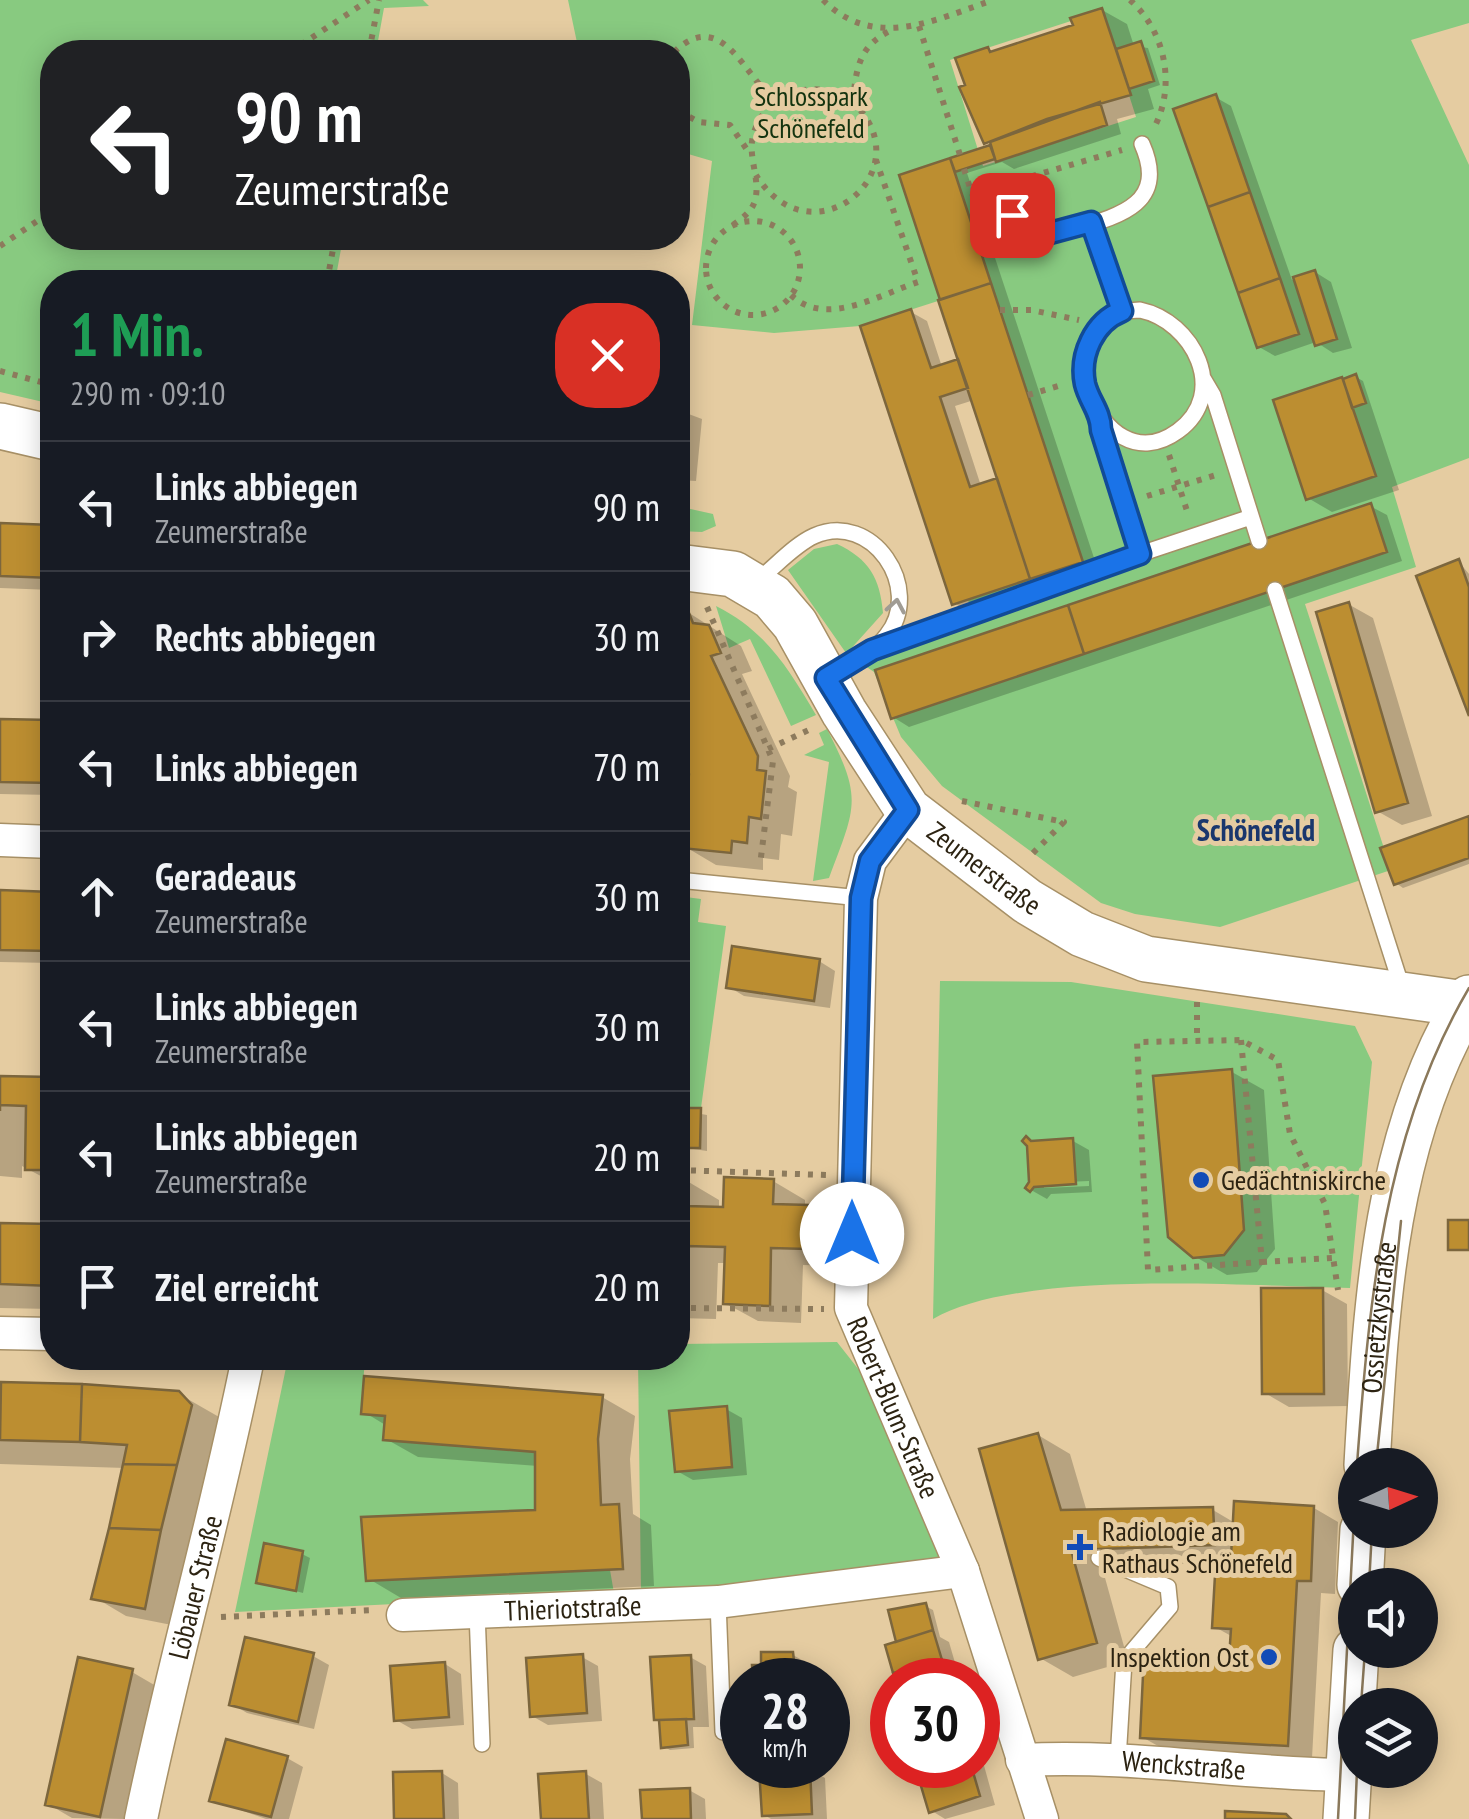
<!DOCTYPE html>
<html lang="de">
<meta charset="utf-8">
<style>
body{margin:0;font-family:"PT Sans Narrow",sans-serif;background:#242831;color:#f1f3f6;height:100vh;display:flex;flex-direction:column;font-size:38px;white-space:nowrap}
*{box-sizing:border-box;margin:0}
p{font-size:32px;color:#9ea1a6}
.icon{flex:none;width:55px;height:55px;fill:none;stroke:currentColor;stroke-width:2;stroke-linecap:round;stroke-linejoin:round}
.map{position:relative;flex:1;overflow:hidden}
.drawer{position:absolute;left:40px;top:270px;width:650px;height:1100px;display:flex;flex-direction:column;background:#171b24;border-radius:40px;box-shadow:0 5px 25px #0003}
.drawer>*{flex:none}
.banner{position:absolute;left:40px;top:40px;width:650px;height:210px;border-radius:40px;box-shadow:0 5px 25px #0003;background:#202124;color:#fff;overflow:hidden}
.needle{width:65px;rotate:86deg}
.fabs{position:absolute;left:1338px;top:1448px;display:grid;gap:20px}
.fabs a{display:grid;place-items:center;width:100px;height:100px;border-radius:50%;background:#171b24;box-shadow:0 5px 25px #0003;font-size:50px}
.speed{position:absolute;left:720px;top:1658px;display:flex;gap:20px;font-size:50px;font-weight:700;text-align:center}
.speed>*{display:grid;place-content:center;width:130px;height:130px;border-radius:50%;background:#171b24;box-shadow:0 5px 25px #0003;line-height:1}
.speed small{font-size:25px;font-weight:400}
.speed .limit{border:15px solid #d22;background:#fff;color:#111}
.pin{position:absolute;display:grid;place-items:center;width:85px;height:85px;color:#fff;margin:-42px;border-radius:20px;box-shadow:0 5px 15px #0006}
.me{position:absolute;width:110px;margin:-55px;rotate:0deg;stroke-linejoin:round;filter:drop-shadow(0 0 8px #0008)}
.turn{display:flex;align-items:center;gap:35px;height:210px;padding:0 30px;font-size:45px}
.turn .icon{width:130px;height:130px;stroke-width:2.5}
.turn b{display:block;font-size:70px;line-height:85px}
.round{display:grid;place-items:center;flex:none;width:105px;height:105px;border-radius:40px;background:#242831}
.headline{display:flex;align-items:center;justify-content:space-between;height:170px;padding:0 30px}
h1{font-size:60px;font-weight:800;line-height:75px;color:#1e9e55}
ul{padding:0;list-style:none}
li{display:flex;align-items:center;gap:30px;height:130px;padding:0 30px;border-top:2px solid #363941}
li div{flex:1}
li b{display:block;font-size:38px}
li em{font-style:normal}
.map>svg:first-child{display:block}
.green{fill:#88ca80;fill-rule:evenodd}
.shadow{fill:#0003;fill-rule:evenodd}
.building{fill:#bc8e31;stroke:#7c663d;stroke-width:2.5}
.lines{fill:none;stroke-linecap:round;stroke-linejoin:round}
.service-casing{stroke:#a79066;stroke-width:18}
.minor-casing{stroke:#a79066;stroke-width:35}
.secondary-casing{stroke:#a79066;stroke-width:48}
.path{stroke:#8d7b5d;stroke-width:6;stroke-dasharray:5 8;stroke-linecap:butt}
.service{stroke:#fff;stroke-width:15}
.minor{stroke:#fff;stroke-width:32}
.secondary{stroke:#fff;stroke-width:45}
.tram{stroke:#8b795b;stroke-width:2.5}
.oneway{stroke:#a09c94}
.route-casing{stroke:#114b97;stroke-width:25}
.route{stroke:#1a73e8;stroke-width:18}
.poi-dot{fill:#114bb7;stroke:#e5cca1;stroke-width:4}
.labels{text-anchor:middle;stroke-width:10;stroke-linejoin:round;paint-order:stroke}
.park-label{font-size:28px;fill:#13330f;stroke:#e5cca1}
.street-label{font-size:28px;fill:#2c2312;stroke:#e5cca1}
.poi-label{font-size:28px;fill:#2c2312;stroke:#e5cca1;text-anchor:start}
.neighbourhood-label{font-size:30px;font-weight:bold;fill:#1a376d;stroke:#e5cca1}
</style>
<div class="map">
<svg width="1469" height="1819" viewBox="0 0 1469 1819">
<rect width="100%" height="100%" fill="#e5cca1"/>
<path class="green" d="M0 0H423L429 6 384 8 376 52H52V238H343L335 282H52V404L0 392Z
M568 0H1469V23L1411 40 1469 165V458L1392 487 1416 567 1305 604 1391 870 1220 927 1135 914 1101 903 942 786 901 737 874 672 846 653 788 570 814 549 837 544C869 559 880 578 883 613L848 652 971 609 968 600 1083 562 991 284 860 326 774 333 692 325 712 161 678 151V52H579ZM1102 11 1136 117 983 166 950 60Z
M686 508 713 514 716 526 702 532 678 531 684 528Z
M716 606C766 631 788 668 816 715L791 726 750 639 729 648Z
M827 729C863 799 856 806 829 878L813 881 829 762 804 755 824 745 819 733Z
M678 896 701 899 698 922 726 926 701 1108H678Z
M940 981 1071 982 1355 1026 1372 1062 1350 1288C1246 1286 1019 1269 933 1319Z
M837 1342 874 1389 944 1558 770 1586 641 1592 638 1358H678V1344Z
M288 1358H365L361 1413 385 1416 384 1440 535 1452V1510L367 1581 610 1570 614 1593 235 1612Z"/>
<path class="shadow" d="M1102 10 1127 24 1134 46 1148 48 1160 85 1148 89 1154 109 1117 119 1121 134 1014 169 1002 162 967 173 1098 570 970 613 954 603 911 312 927 321 942 367 961 361 902 177 994 147 972 118 958 59 988 50 994 53 1076 27ZM974 400 1000 480 981 486 955 406Z
M1215 97 1231 106 1292 280 1315 272 1331 282 1352 348 1333 353 1316 342 1275 356 1259 347Z
M1356 377 1363 381 1399 490 1332 512 1308 498 1342 380Z
M678 410 702 419 696 481 678 480Z
M1370 506 1387 515 1402 561 909 727 893 717Z
M0 525 52 527V590L0 588Z
M1459 562 1469 574V709Z
M1348 604 1373 618 1432 816 1402 825 1377 811Z
M678 610 686 611 741 646 752 671 742 674 790 776 788 787 797 792 792 836 781 834 779 860 763 858V870L716 865 684 846 692 774 678 745Z
M0 722 52 723V795L0 794Z
M1469 819V864L1403 888 1396 883Z
M0 893 52 895V963L0 962Z
M819 961 835 971 830 1008 744 996 729 987Z
M1232 1072 1264 1090 1275 1249 1257 1272 1227 1275 1194 1256Z
M0 1078 52 1080V1182L22 1166V1178L0 1176Z
M678 1110 707 1115V1151L679 1147Z
M1073 1141 1089 1150 1092 1192 1051 1194 1047 1199 1031 1190 1033 1143ZM1089 1181V1186L1044 1188V1183Z
M678 1181H687L719 1200V1209L773 1181 805 1200V1208L840 1227 839 1266 803 1265 801 1323 758 1321 725 1303 727 1263H718L716 1319 678 1318Z
M0 1226 52 1227V1309L0 1308Z
M1322 1290 1347 1304 1348 1406 1289 1407 1265 1393Z
M0 1384 179 1394 226 1421 177 1626 126 1616 94 1597 125 1468 0 1464Z
M602 1397 635 1416 630 1459 633 1514 651 1525 654 1586 401 1598 369 1579 538 1513V1466L418 1457 386 1439 387 1426 364 1412Z
M726 1409 742 1418 747 1475 693 1480 677 1471Z
M1038 1435 1070 1454 1087 1512 1213 1510 1235 1523 1314 1508 1338 1522 1335 1594 1321 1593 1312 1758 1167 1751 1142 1737 1231 1661 1233 1637 1215 1627 1233 1562 1102 1567 1128 1661 1073 1677 1040 1658Z
M302 1554 310 1558 303 1593 258 1581Z
M925 1606 933 1610 940 1637 949 1642 960 1680H899V1643Z
M793 1655 809 1664V1673L821 1680H755Z
M313 1656 329 1665 314 1729 247 1713 232 1704Z
M582 1657 598 1666 602 1721 548 1725 532 1716Z
M690 1657 706 1666 709 1727H693L694 1748 670 1750 663 1746 662 1721 657 1718Z
M445 1664 461 1674 464 1725 412 1729 396 1720Z
M132 1672 156 1686 127 1819 72 1818 48 1804Z
M978 1744 995 1805 945 1819 932 1811 917 1765H978Z
M287 1758 303 1767 289 1819H266L212 1800Z
M809 1769 825 1778 827 1819H771L764 1815Z
M442 1773 458 1783 459 1819H397Z
M586 1774 602 1783 604 1819H543Z
M689 1790 705 1799 706 1819H645Z"/>
<path class="building" d="M1102 8 1131 95 1047 119 984 144 959 87 965 85 955 58 988 47 990 52 1073 25 1070 18Z
M1141 41 1154 81 1129 89 1116 49Z
M1216 94 1250 192 1208 207 1173 109Z
M1100 102 1107 125 996 162 990 142Z
M990 145 995 159 955 172 950 158Z
M950 158 991 283 940 300 899 175Z
M1250 192 1280 278 1238 293 1208 207Z
M1315 270 1337 339 1315 346 1293 277Z
M1280 278 1299 334 1257 348 1238 293Z
M991 283 1083 562 1030 579 938 300Z
M911 309 931 368 958 359 968 388 940 397 970 487 997 478 1030 579 952 605 860 326Z
M1356 374 1366 403 1352 408 1343 379Z
M1342 377 1376 476 1306 500 1273 400Z
M678 407 686 408 680 474H678Z
M1371 503 1387 552 1084 654 1068 605Z
M0 523 52 525V578L0 576Z
M1459 559 1469 587V716L1416 576Z
M1349 602 1408 803 1375 813 1316 612Z
M1068 605 1084 654 891 719 875 670Z
M678 607 687 608 693 623 709 625 721 653 711 656 758 756 757 770 766 771 761 819 749 817 747 843 732 841 731 853 681 848 689 774 678 750Z
M0 719 52 720V783L0 782Z
M1469 816V858L1394 885 1380 848Z
M0 890 52 892V951L0 950Z
M732 946 820 959 814 1001 726 988Z
M1232 1069 1244 1230 1224 1255 1193 1258 1168 1237 1153 1076Z
M0 1076 52 1077V1170H25L26 1106 0 1105V1111Z
M678 1108H701L700 1148H678Z
M1026 1136 1031 1141 1073 1138 1076 1184 1034 1187 1030 1192 1025 1188 1029 1182 1027 1146 1022 1141Z
M724 1177 774 1179 773 1204 809 1205 807 1249 771 1248 770 1306 723 1304 725 1247 686 1246 684 1302H678V1178L687 1179V1206L723 1207Z
M1448 1220H1469V1250H1448Z
M0 1223 52 1224V1286L0 1284Z
M1261 1288H1323L1324 1394H1262Z
M364 1376 603 1395 598 1439 601 1505 619 1504 623 1569 366 1581 361 1517 535 1510V1452L383 1440 385 1416 361 1414Z
M1 1382 82 1384 80 1442 0 1440Z
M82 1384 179 1391 192 1405 177 1465 123 1464 127 1445 80 1442Z
M727 1406 732 1467 675 1472 669 1411Z
M1038 1433 1061 1510 1213 1507 1215 1545 1071 1550 1097 1643 1038 1660 979 1449Z
M123 1464 177 1465 161 1530 109 1528Z
M1234 1501 1314 1506 1311 1581H1297L1288 1746 1140 1738 1144 1654 1229 1658 1231 1629 1212 1628 1215 1575H1230Z
M109 1528 161 1530 145 1609 91 1599Z
M264 1543 303 1551 296 1591 256 1583Z
M926 1603 933 1630 896 1642 888 1610Z
M933 1630 942 1660 893 1673 885 1645Z
M245 1637 314 1653 298 1722 229 1705Z
M761 1652H793L795 1670H808L809 1680H753L752 1665H761Z
M583 1654 587 1713 530 1717 526 1658Z
M691 1655 694 1719 654 1720 650 1657Z
M78 1657 133 1669 100 1817 45 1805Z
M942 1660 948 1680H896L893 1673Z
M445 1662 449 1717 394 1721 390 1666Z
M686 1719 688 1745 661 1748 659 1720Z
M226 1739 288 1756 271 1817 209 1801Z
M915 1765H961L918 1776Z
M961 1765H971L980 1796 929 1813 918 1776Z
M810 1767 812 1814 762 1816 759 1769Z
M442 1771 444 1819H394L393 1772Z
M586 1771 589 1819H541L538 1774Z
M690 1788 691 1819H642L640 1790Z
M1225 1811 1286 1814 1291 1819H1225Z"/>
<g class="lines">
<defs>
<path id="service" d="M1001 186C1011 213 1018 235 1051 236 1100 219 1173 214 1142 144
M1091 222 1122 311
M1140 310C1193 321 1230 393 1178 431 1097 490 1036 311 1140 310Z
M1203 378 1213 395 1259 541
M1101 417V430L1140 554 1251 517
M758 580C775 567 794 545 814 536 872 510 924 588 887 635 873 654 848 664 829 676
M1275 590 1403 991
M881 646 1140 554
M678 880 861 898
M1099 1558 1168 1587 1170 1607 1124 1661 1118 1760
M718 1602 723 1732
M477 1612 482 1744"/>
<g id="minor">
<path id="s1" d="M908 810 870 861 861 898 851 1308 963 1571 1042 1819"/>
<path d="M0 840 52 842"/>
<path d="M0 1333 52 1334"/>
<path id="s2" d="M403 1615 718 1602 963 1571"/>
<path id="s3" d="M1022 1760C1131 1754 1239 1774 1348 1775"/>
<path id="s4" d="M141 1819C173 1664 217 1513 248 1358"/>
</g>
<g id="secondary">
<path d="M0 426 52 438"/>
<path id="s5" d="M678 567 733 574 772 597 795 624 844 712 908 810 1027 901 1082 934 1146 959 1465 1004"/>
<path id="s6" d="M1367 1465C1376 1308 1384 1136 1469 998"/>
<path d="M1360 1585 1363 1530"/>
<path d="M1346 1819 1356 1650"/>
</g>
</defs>
<use href="#service" class="service-casing"/>
<use href="#minor" class="minor-casing"/>
<use href="#secondary" class="secondary-casing"/>
<path class="path" d="M823 0C874 51 935 20 993 0
M1130 0C1165 31 1176 84 1155 126
M919 26 960 155
M290 52 369 0
M369 52 379 0
M674 52C722 6 745 77 775 101
M853 102C856 68 859 45 892 30
M678 111 699 122 730 125 750 154
M964 169 972 194 978 192
M1019 180 1122 150
M706 268a47 47 0 1 1 94 0a47 47 0 1 1-94 0Z
M733 225C744 217 754 210 756 196 759 176 748 156 753 136 765 87 829 73 861 111 916 178 809 261 756 175
M0 246 52 211
M327 282 335 238
M791 295C825 328 879 295 918 282L876 160
M1000 310H1031L1079 320
M0 371 52 385
M1028 395 1065 384
M1169 455 1188 514
M1147 496 1216 475
M707 607 773 761 760 865
M768 749 813 728
M962 801 1064 822 1030 856
M1197 1002V1041
M1241 1040 1262 1262 1148 1270 1137 1042 1241 1040 1278 1060 1290 1134 1325 1204 1338 1290
M678 1170 826 1175
M1262 1262 1333 1258
M678 1308 824 1309
M221 1617 373 1610"/>
<use href="#service" class="service"/>
<use href="#minor" class="minor"/>
<use href="#secondary" class="secondary"/>
<path class="tram" d="M1357 1465C1369 1301 1384 1132 1469 988
M1376 1465 1401 1221
M1369 1585 1372 1530
M1361 1705 1365 1650
M1338 1819 1355 1499
M1355 1819 1357 1770"/>
</g>
<defs><path id="oneway-chevron" d="M-2-3.5L2.5 0L-2 3.5" fill="none" stroke-width="1.6" stroke-linecap="round" stroke-linejoin="round" transform="scale(2.5)"/></defs>
<use class="oneway" href="#oneway-chevron" transform="translate(896 606) rotate(-80)"/>
<g class="lines">
<defs>
<path id="route" d="M852 1234 861 898 870 861 908 810 826 678 872 650 1140 554 1101 430C1101 412 1089 401 1085 384 1079 355 1094 322 1122 311L1091 222 1039 236 1018 225 1012 215"/>
</defs>
<use href="#route" class="route-casing"/>
<use href="#route" class="route"/>
</g>
<g class="poi-dot">
<circle cx="1201" cy="1180" r="10"/>
<path d="M1075 1532h10v10h10v10h-10v10h-10v-10h-10v-10h10z"/>
<circle cx="1269" cy="1657" r="10"/>
</g>
<g class="labels">
<g class="park-label">
<text x="811" y="106">Schlosspark<tspan x="811" dy="32">Schönefeld</tspan></text>
</g>
<g class="street-label">
<text dy="10" stroke="none"><textPath href="#s5" startOffset="450">Zeumerstraße</textPath></text>
<text dy="10" stroke="none"><textPath href="#s6" startOffset="148">Ossietzkystraße</textPath></text>
<text dy="10" stroke="none"><textPath href="#s1" startOffset="620">Robert-Blum-Straße</textPath></text>
<text dy="10" stroke="none"><textPath href="#s4" startOffset="238">Löbauer Straße</textPath></text>
<text dy="10" stroke="none"><textPath href="#s2" startOffset="170">Thieriotstraße</textPath></text>
<text dy="10" stroke="none"><textPath href="#s3" startOffset="162">Wenckstraße</textPath></text>
</g>
<g class="poi-label">
<text x="1221" y="1190">Gedächtniskirche</text>
<text x="1102" y="1541">Radiologie am<tspan x="1102" dy="32">Rathaus Schönefeld</tspan></text>
<text x="1249" y="1667" text-anchor="end">Inspektion Ost</text>
</g>
<g class="neighbourhood-label">
<text x="1256" y="841">Schönefeld</text>
</g>
</g>
</svg>
<div class="fabs">
<a><svg class="needle" viewBox="-14 -14 28 28"><path d="M0-13l5 13h-10z" fill="#e53935"/><path d="M0 13l5-13h-10z" fill="#9ea1a6"/></svg></a>
<a><svg class="icon" aria-label="sound" viewBox="0 0 24 24"><path d="M4 9h4l5-4v14l-5-4H4zM17 9q2 3 0 6"/></svg></a>
<a><svg class="icon" aria-label="layers" viewBox="0 0 24 24"><path d="M12 4l9 5-9 5-9-5zM3 14l9 5 9-5"/></svg></a>
</div>
<div class="speed"><div>28<small>km/h</small></div><div class="limit">30</div></div>
<div class="pin" style="left:1012px;top:215px;background:#d93025"><svg class="icon" aria-label="arrive" viewBox="0 0 24 24"><path d="M6 21V4h12l-3 4 3 4H6"/></svg></div>
<svg class="me" style="left:852px;top:1234px" viewBox="-20 -20 40 40"><circle r="19" fill="#fff"/><path d="M0-13L10 11 0 6-10 11z" fill="#1a73e8"/></svg>
<div class="banner">
<div class="turn"><svg class="icon" aria-label="left" viewBox="0 0 24 24"><path d="M17 20v-9H6M10 6l-5 5 5 5"/></svg><div><b>90 m</b>Zeumerstraße</div></div>
</div>
<section class="drawer">
<div class="headline"><div><h1>1 Min.</h1><p>290 m · 09:10</p></div><a class="round" style="background:#d93025;color:#fff"><svg class="icon" aria-label="close" viewBox="0 0 24 24"><path d="M6 6l12 12M18 6L6 18"/></svg></a></div>
<ul>
<li><svg class="icon" aria-label="left" viewBox="0 0 24 24"><path d="M17 20v-9H6M10 6l-5 5 5 5"/></svg><div><b>Links abbiegen</b><p>Zeumerstraße</p></div><em>90 m</em></li>
<li><svg class="icon" aria-label="right" viewBox="0 0 24 24"><path d="M7 20v-9h11M14 6l5 5-5 5"/></svg><div><b>Rechts abbiegen</b></div><em>30 m</em></li>
<li><svg class="icon" aria-label="left" viewBox="0 0 24 24"><path d="M17 20v-9H6M10 6l-5 5 5 5"/></svg><div><b>Links abbiegen</b></div><em>70 m</em></li>
<li><svg class="icon" aria-label="ahead" viewBox="0 0 24 24"><path d="M12 20V5M6 11l6-6 6 6"/></svg><div><b>Geradeaus</b><p>Zeumerstraße</p></div><em>30 m</em></li>
<li><svg class="icon" aria-label="left" viewBox="0 0 24 24"><path d="M17 20v-9H6M10 6l-5 5 5 5"/></svg><div><b>Links abbiegen</b><p>Zeumerstraße</p></div><em>30 m</em></li>
<li><svg class="icon" aria-label="left" viewBox="0 0 24 24"><path d="M17 20v-9H6M10 6l-5 5 5 5"/></svg><div><b>Links abbiegen</b><p>Zeumerstraße</p></div><em>20 m</em></li>
<li><svg class="icon" aria-label="arrive" viewBox="0 0 24 24"><path d="M6 21V4h12l-3 4 3 4H6"/></svg><div><b>Ziel erreicht</b></div><em>20 m</em></li>
</ul>
</section>
</div>
